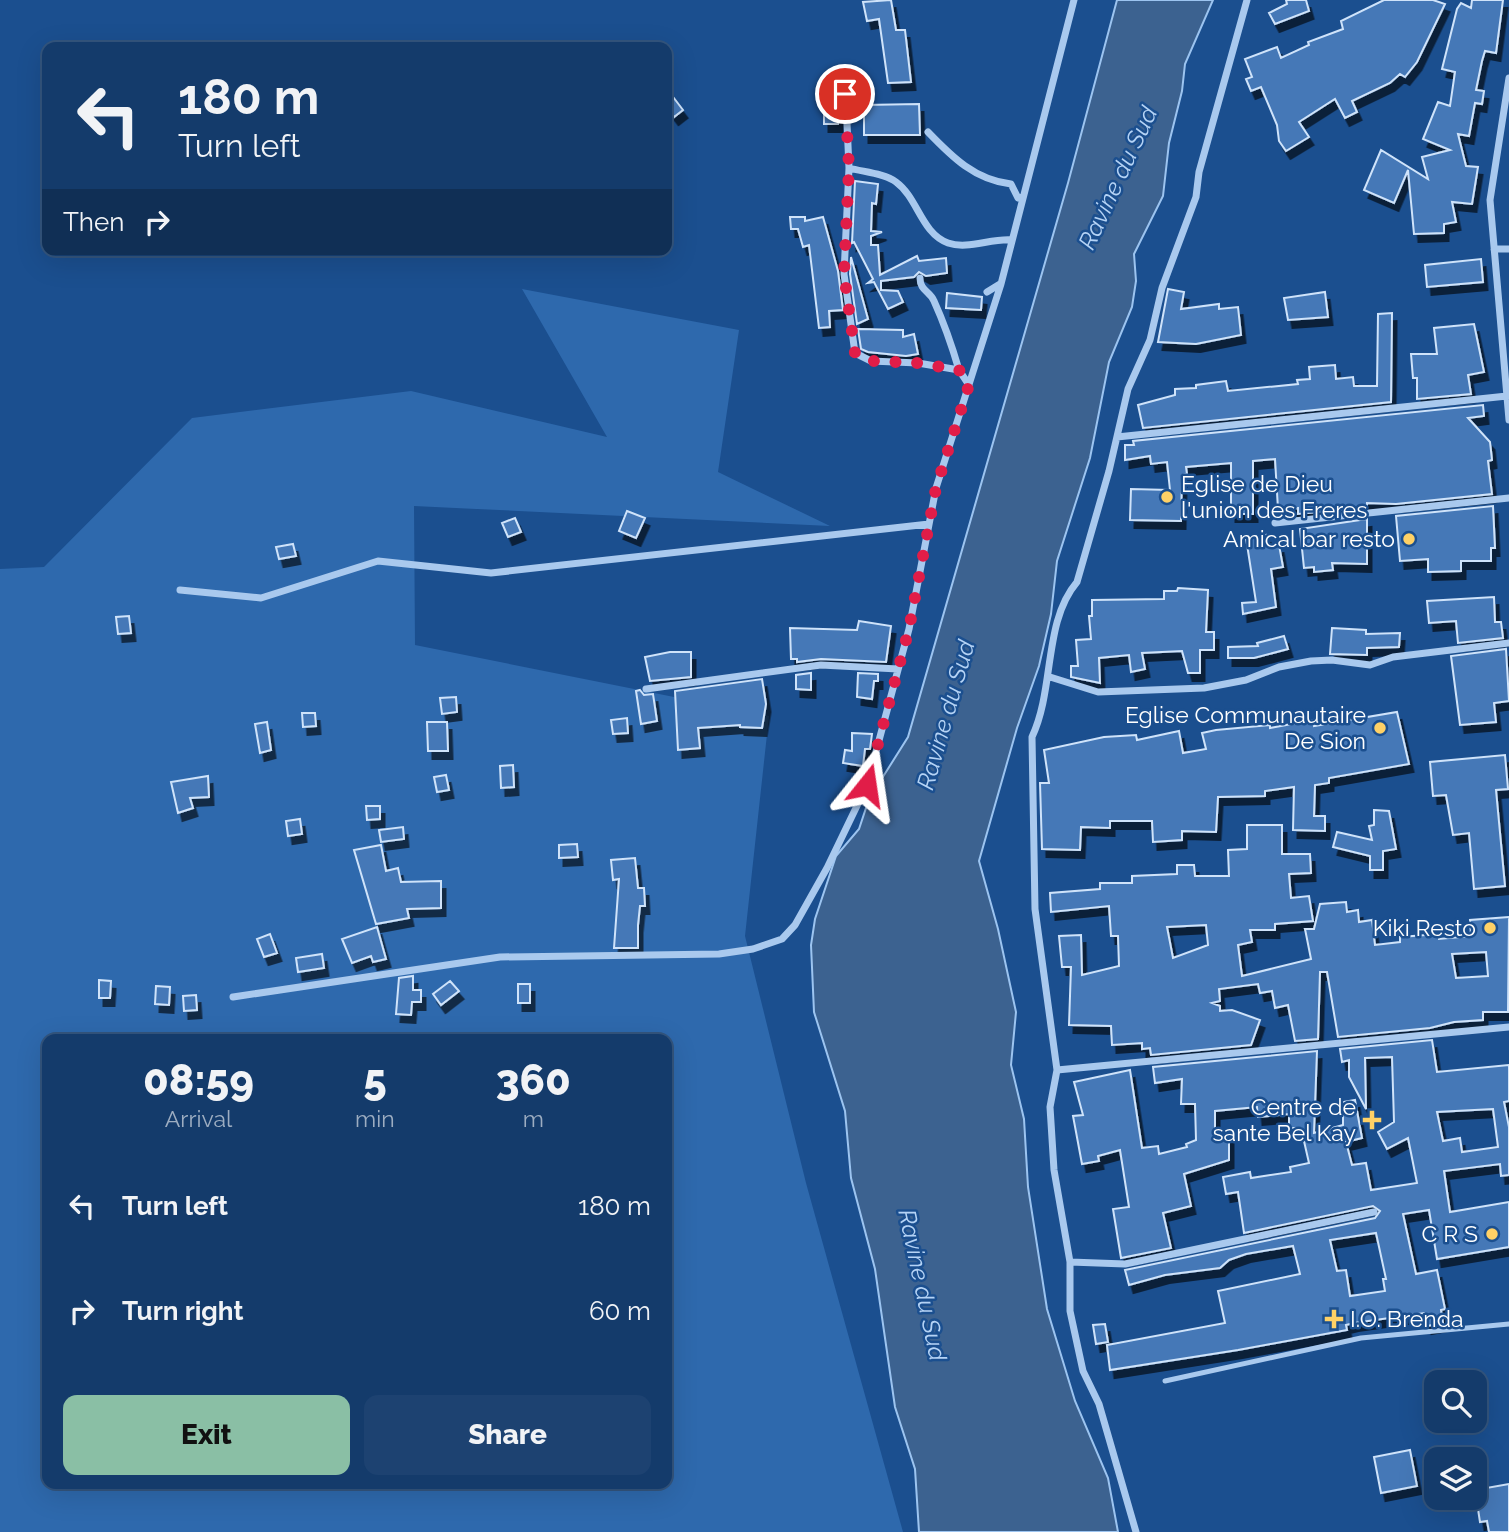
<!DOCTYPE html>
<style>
body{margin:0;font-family:Raleway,sans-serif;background:#1d4271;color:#f1f3f6;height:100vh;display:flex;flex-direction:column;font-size:26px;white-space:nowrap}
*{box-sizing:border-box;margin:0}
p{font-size:23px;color:#9dadc1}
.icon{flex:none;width:38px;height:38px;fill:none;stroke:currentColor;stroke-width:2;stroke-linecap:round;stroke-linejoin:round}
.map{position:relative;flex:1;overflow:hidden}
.sheet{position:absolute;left:42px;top:1034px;width:630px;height:455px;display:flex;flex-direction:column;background:#143b6b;border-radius:14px;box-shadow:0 7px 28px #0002,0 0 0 2px #33557e}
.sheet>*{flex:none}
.banner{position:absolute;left:42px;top:42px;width:630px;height:214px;border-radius:14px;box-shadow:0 7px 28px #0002,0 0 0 2px #33557e;background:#143b6b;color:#f1f3f6;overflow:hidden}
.controls{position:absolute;left:1424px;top:1370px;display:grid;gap:14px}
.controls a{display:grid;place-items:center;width:63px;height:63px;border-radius:14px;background:#143b6b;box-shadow:0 7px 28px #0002,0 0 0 2px #33557e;font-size:35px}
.pin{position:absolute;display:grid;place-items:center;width:60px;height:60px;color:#fff;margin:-30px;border:4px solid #fff;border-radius:50%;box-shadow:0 2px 7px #0007}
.me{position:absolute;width:77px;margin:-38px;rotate:15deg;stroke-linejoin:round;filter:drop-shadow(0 0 5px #0008)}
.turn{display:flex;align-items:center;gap:24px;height:147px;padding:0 21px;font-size:32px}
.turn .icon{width:91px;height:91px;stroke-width:2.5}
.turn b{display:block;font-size:49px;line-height:60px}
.then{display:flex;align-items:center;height:66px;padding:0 21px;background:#0003;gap:14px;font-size:26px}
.eta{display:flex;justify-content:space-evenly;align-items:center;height:119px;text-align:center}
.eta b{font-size:42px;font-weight:800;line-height:49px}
.primary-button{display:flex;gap:14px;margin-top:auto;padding:14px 21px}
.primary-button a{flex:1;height:80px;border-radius:14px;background:#8abfa5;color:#111;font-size:28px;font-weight:800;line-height:80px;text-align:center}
.primary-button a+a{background:#1d4271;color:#f1f3f6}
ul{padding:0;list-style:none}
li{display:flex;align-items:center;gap:21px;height:105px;padding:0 21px}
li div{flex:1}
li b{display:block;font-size:26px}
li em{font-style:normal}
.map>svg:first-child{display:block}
.green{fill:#2e69ad;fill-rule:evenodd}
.water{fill:#3c6290;stroke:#9cc4f0;stroke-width:2}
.building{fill:#4478b7;stroke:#cfe3fa;stroke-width:2;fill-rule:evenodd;filter:url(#shadow)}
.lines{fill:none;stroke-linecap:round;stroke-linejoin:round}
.service{stroke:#a9c9ee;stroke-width:5}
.minor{stroke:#a9c9ee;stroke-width:7}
.route{stroke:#e11d48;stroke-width:12;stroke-dasharray:0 21.6}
.poi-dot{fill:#ffd166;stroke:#1b4f8f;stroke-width:2.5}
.labels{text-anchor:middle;stroke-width:5;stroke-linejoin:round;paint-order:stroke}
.poi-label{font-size:23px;fill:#fff;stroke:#1b4f8f;text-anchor:end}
.water-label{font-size:24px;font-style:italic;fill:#b5d3f5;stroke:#1b4f8f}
</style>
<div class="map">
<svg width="1509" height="1532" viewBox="0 0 1509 1532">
<defs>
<filter id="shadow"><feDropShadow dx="4.5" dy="8" stdDeviation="0" flood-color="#0009"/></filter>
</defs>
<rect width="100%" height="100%" fill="#1b4f8f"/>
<path class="green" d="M522 289 739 330 718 472 830 526 414 506 415 645 769 716 745 936 806 1183 903 1532H0V569L44 567 192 418 411 391 607 437ZM47 1040H667V1484H47Z"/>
<path class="water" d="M1117 0H1213L1185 64 1182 91 1169 143 1163 196 1134 254 1136 281 1132 307 1109 362 1090 458 1057 561 1051 614 1039 666 1017 728 979 861 998 929 1016 1012 1011 1065 1024 1119 1028 1187 1047 1309 1075 1401 1108 1478 1118 1532H919L915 1469 895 1407 875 1269 851 1178 845 1111 814 1012 811 945 815 919 836 856 859 829 869 799 908 737 1068 183Z"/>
<path class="building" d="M891 0 896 30H905L911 82 888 83 879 19 867 21 863 2Z
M1286 0H1306L1309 11 1275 24 1269 13 1287 4Z
M1384 0H1433L1445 4 1417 62 1405 77 1400 74 1390 83 1352 101 1357 112 1345 118 1335 99 1299 122 1309 137 1286 151 1279 141 1277 125 1261 87 1251 91 1246 79 1252 77 1245 59 1277 47 1281 58 1309 45 1308 42 1343 29 1341 21Z
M1472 0H1503L1496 53 1485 51 1482 61 1476 90 1484 91 1482 104 1475 103 1469 136 1458 134 1466 166 1478 167 1472 204 1452 202 1456 222 1444 224V233L1414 234 1408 170 1394 203 1364 190 1381 150 1428 179 1422 157 1450 150 1423 139 1438 102 1450 106 1455 72 1442 69 1457 9 1461 3 1471 8Z
M667 89 683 110 674 117 667 108Z
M919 104 920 135H864V105Z
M824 112H838V124H824Z
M855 181 878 184 876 204 872 203 871 231 882 232 871 236V245H878L880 275 917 256 919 261 946 258 947 273 926 276 919 272 914 277 881 281V290L898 291 903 302 888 309 874 282 868 283 873 279 854 242 852 243Z
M790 217H805V221L823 217 838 271 843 310 829 311 830 327 819 328 809 245 803 247 798 229H791Z
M851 257 868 319 857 324 850 274Z
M1481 259 1483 282 1427 287 1425 265Z
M1168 289 1184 292 1181 309 1219 304V309L1238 307 1241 335 1196 344 1158 342Z
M1325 292 1328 317 1288 320 1284 298Z
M947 293 982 297 981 310 946 308Z
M1392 313 1391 402 1143 428 1138 405 1175 395V389L1196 388V385L1226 381 1228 391 1298 384 1297 380 1310 379 1309 367 1335 365 1336 379 1353 377 1354 386H1377L1378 314Z
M1474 324 1484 372 1468 375 1471 394 1417 399V378H1413L1411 354H1437L1434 328Z
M858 329 903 330V337L914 334 918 354 906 356 868 352 861 349Z
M1483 405 1484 416 1468 418 1490 442 1492 460 1488 461 1492 494 1396 504 1367 503V507L1298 514V508L1278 509 1275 459 1253 461V514H1231V463L1186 467 1187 474 1182 475 1181 521 1130 520 1131 489 1170 490 1167 462 1151 464 1150 456 1125 460V445H1134L1133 441Z
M1493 506 1495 548H1491V561H1461V571L1428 572V559L1400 561 1396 516Z
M627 511 645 518 636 538 619 531Z
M515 518 521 532 508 537 502 523Z
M1367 519V564L1332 563 1333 570 1314 572V567L1304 568 1300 529Z
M1266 535 1268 546 1279 545 1283 567 1271 569 1276 607 1243 614 1242 603 1256 602 1246 538Z
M293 544 296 556 279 559 276 547Z
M1178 588 1208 590 1206 632H1214V650H1200V673H1188L1182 651 1142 653 1145 669 1131 672 1129 655 1099 658 1100 683 1071 677V666H1078L1076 640 1091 639 1089 616H1092V600L1164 599V591H1177Z
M1494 597 1495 622H1501L1503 638 1458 643 1456 621 1429 623 1427 601Z
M129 616 131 633 118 634 116 617Z
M859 621 891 626 886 662 821 659 797 662V659H791L790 628 857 630Z
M1332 628 1366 630V634L1400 633 1399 647 1367 648V655L1330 654Z
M1284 636 1288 649 1254 658H1228V647L1258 646 1257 643Z
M1506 649 1509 701 1494 703 1496 722 1460 725 1451 656Z
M670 652H691V677L650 681 645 657Z
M811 673V690L796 689V675Z
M858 673 878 674V681H874L872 699 857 697Z
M762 679 766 704 762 728 740 727V725L698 728 700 748 678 750 675 691Z
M640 690 644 695 653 694 657 721 641 724 636 691Z
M456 697 457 712 442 714 440 698Z
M1397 712 1409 764 1329 778V783L1315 785 1314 816H1325V831L1293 830 1294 787 1265 791V796L1218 797 1216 832 1182 831V840L1153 842 1152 821H1110V828L1081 827 1080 850 1042 849 1040 783H1049L1044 750 1104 737 1136 735 1137 740 1179 731 1183 753 1206 749 1202 733 1216 730 1270 725V728L1313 720 1314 726Z
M302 713H315L316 726 303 727Z
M627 718 628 733 613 734 611 720Z
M267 722 271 750 260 753 255 724Z
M427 722H447L448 751H428Z
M852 733 872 734 870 749H865L863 766 843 763 845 750 852 751Z
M1505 755 1508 789 1496 790 1505 886 1474 889 1469 833 1453 835 1446 795 1433 796 1430 762Z
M513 765 514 787 501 788 500 766Z
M446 775 449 790 437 792 434 777Z
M208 776 209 797 190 798 193 808 178 813 171 782Z
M366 806H380V819L367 820Z
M1374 810 1389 811 1396 849 1383 851V870H1370V856L1333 847 1337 832 1372 840 1369 826 1374 825Z
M300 819 302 834 288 836 286 821Z
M1247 825H1282V854H1310L1311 873 1289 874 1291 898 1309 896 1313 921 1275 924V930H1250L1252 942 1238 945 1242 976 1311 959 1305 929H1314L1320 904 1346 902 1347 912 1358 910 1359 922 1372 920 1375 945 1400 942V937L1439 934V939L1471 936 1470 920 1509 917 1508 1012H1483V1020L1454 1022 1430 1028 1338 1037 1327 972H1320L1318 1039 1295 1041 1288 1005 1275 1008 1272 991 1260 993 1258 984 1219 989 1220 1001 1212 1003 1220 1006V1011L1232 1010 1260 1020 1251 1045 1151 1055 1150 1048 1142 1049V1043L1112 1045 1111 1026 1069 1025 1071 967H1062L1059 936 1081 935 1082 975 1119 966 1118 936H1111L1109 906 1051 912 1050 893 1100 889V883H1132V876L1177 874V865H1194L1195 876H1229L1228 850 1247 849ZM1206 925 1208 945 1173 958 1167 927ZM1486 952 1488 976 1456 978 1452 954Z
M403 827 404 839 381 842 379 830Z
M577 844 578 857 559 858V845Z
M381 845 386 871 398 868 401 882 441 881V908L407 909 409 918 376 924 354 850Z
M635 858 638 888H644L645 906H640L638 925V948H614L619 879 613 880 611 860Z
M377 927 386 959 373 962 371 956 352 963 342 939Z
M270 934 277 953 264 957 257 939Z
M322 954 324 968 298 972 296 958Z
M413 976V990H421V1002H412L411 1015 396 1014 399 978Z
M99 980 111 981 110 998H99Z
M450 981 459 991 441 1005 433 994Z
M518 984H530V1003H518Z
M156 986 170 987 169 1005 155 1004Z
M196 995 197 1010 184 1011 183 996Z
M1432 1040 1437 1072 1509 1065V1101L1504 1102 1509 1127V1175L1501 1176 1500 1164 1444 1171 1450 1212 1509 1202V1247L1437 1259 1429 1210 1403 1214 1416 1274 1437 1270 1445 1309 1441 1310 1443 1323 1427 1326 1424 1313 1354 1323 1346 1325 1347 1330 1238 1350 1110 1370 1107 1345 1225 1323 1218 1291 1300 1274 1293 1246 1246 1254 1229 1260 1220 1268 1165 1275 1129 1285 1125 1270 1375 1218 1380 1211 1373 1206 1244 1233 1238 1192 1226 1194 1223 1177 1250 1172 1251 1178 1291 1172 1290 1167 1309 1163 1301 1128H1289V1114L1258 1117 1257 1107 1215 1111V1137L1229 1136V1160L1184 1174 1191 1206 1163 1213 1171 1248 1121 1258 1113 1209 1129 1207 1120 1150 1098 1156 1099 1161 1082 1164 1073 1116 1083 1115 1074 1082 1130 1070 1142 1148 1158 1146 1159 1154 1187 1147 1186 1144 1196 1140 1195 1104H1181L1182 1079 1155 1083 1153 1067 1317 1051 1314 1133 1343 1125V1102L1355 1100 1362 1138 1346 1142 1352 1165 1366 1163 1371 1190 1417 1183 1408 1138 1387 1149 1378 1132 1394 1122 1392 1057 1365 1058 1366 1109 1349 1077V1060L1342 1062 1340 1049ZM1493 1109 1498 1147 1462 1152 1460 1138 1443 1141 1437 1112ZM1376 1233 1386 1279H1383L1385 1291 1350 1296 1346 1270 1337 1271 1330 1240Z
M1105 1324 1108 1342 1096 1344 1093 1325Z
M1410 1450 1417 1486 1381 1493 1374 1457Z
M1509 1484V1532H1489L1487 1521 1480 1522 1475 1490Z"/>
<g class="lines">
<path class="service" d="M1165 1381 1361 1338 1509 1324"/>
<path class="minor" d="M845 78 849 168C863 172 884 173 896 182 918 198 921 233 948 243 968 250 991 238 1012 240
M1509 78 1490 200 1509 420
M928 132C952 157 975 180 1011 184L1018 198 1023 197
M849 168 844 274 855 353 871 361 918 363 959 370 969 385
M1494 249H1509
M920 278C920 291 930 291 934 301 944 323 952 346 959 370
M987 292 1000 284
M1117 437 1507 396
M1275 523 1509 498
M180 590 261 598 378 561 491 573 929 524
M1050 677 1098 692 1204 688 1246 680 1279 667 1311 661 1332 660 1370 665 1393 657 1509 643
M646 689 821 665 898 669
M233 997 500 957 719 954 753 949 782 939 795 925 827 868 867 785 909 629 936 488 1001 284 1074 0
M1057 1070 1509 1027
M1070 1262 1125 1264 1374 1212
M1136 1532 1099 1404 1083 1371 1070 1311V1262L1054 1170 1050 1107 1057 1070 1035 909 1032 737C1055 688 1043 622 1077 582L1109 471 1128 389 1150 340 1162 288 1196 197 1199 172 1247 0"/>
</g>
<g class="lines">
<path class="route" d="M845 94 849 168 844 274 855 353 871 361 918 363 959 370 969 385 936 488 909 629 867 785"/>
</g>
<g class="poi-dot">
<circle cx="1167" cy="497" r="7"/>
<circle cx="1409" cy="539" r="7"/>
<circle cx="1380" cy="728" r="7"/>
<circle cx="1490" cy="928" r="7"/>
<path d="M1368.5 1109.5h7v7h7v7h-7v7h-7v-7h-7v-7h7z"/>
<circle cx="1492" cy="1234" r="7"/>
<path d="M1330.5 1308.5h7v7h7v7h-7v7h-7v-7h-7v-7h7z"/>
</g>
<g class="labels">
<g class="poi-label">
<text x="1181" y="492" text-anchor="start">Eglise de Dieu<tspan x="1181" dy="26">l'union des Freres</tspan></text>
<text x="1395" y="547">Amical bar resto</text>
<text x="1366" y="723">Eglise Communautaire<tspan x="1366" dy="26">De Sion</tspan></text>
<text x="1476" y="936">Kiki Resto</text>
<text x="1356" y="1115">Centre de<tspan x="1356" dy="26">sante Bel Kay</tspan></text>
<text x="1478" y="1242">C R S</text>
<text x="1350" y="1327" text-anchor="start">I.O. Brenda</text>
</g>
<g class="water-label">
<text transform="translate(1118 178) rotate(-65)" y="8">Ravine du Sud</text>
<text transform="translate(946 715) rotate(-74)" y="8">Ravine du Sud</text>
<text transform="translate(922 1285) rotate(78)" y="8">Ravine du Sud</text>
</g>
</g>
</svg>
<div class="controls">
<a><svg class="icon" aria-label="search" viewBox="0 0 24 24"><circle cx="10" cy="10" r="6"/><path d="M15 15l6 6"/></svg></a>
<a><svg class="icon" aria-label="layers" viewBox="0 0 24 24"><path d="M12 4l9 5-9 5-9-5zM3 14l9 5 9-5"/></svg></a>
</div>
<div class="pin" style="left:845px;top:94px;background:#d93025"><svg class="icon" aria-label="arrive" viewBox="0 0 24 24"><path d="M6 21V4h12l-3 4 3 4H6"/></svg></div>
<svg class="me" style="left:867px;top:785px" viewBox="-20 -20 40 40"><path d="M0-17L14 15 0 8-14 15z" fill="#e11d48" stroke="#fff" stroke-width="4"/></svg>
<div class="banner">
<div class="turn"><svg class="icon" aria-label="left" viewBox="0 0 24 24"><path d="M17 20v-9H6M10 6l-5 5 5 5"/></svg><div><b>180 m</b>Turn left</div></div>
<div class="then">Then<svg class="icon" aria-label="right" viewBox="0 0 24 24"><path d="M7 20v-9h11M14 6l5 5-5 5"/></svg></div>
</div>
<section class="sheet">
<div class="eta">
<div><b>08:59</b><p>Arrival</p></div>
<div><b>5</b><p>min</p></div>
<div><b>360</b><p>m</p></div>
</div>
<ul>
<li><svg class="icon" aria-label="left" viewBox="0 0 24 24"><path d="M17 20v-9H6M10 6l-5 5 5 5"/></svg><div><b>Turn left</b></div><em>180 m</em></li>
<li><svg class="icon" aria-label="right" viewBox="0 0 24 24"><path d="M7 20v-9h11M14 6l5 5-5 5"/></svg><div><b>Turn right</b></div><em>60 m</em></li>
</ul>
<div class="primary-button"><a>Exit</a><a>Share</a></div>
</section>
</div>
